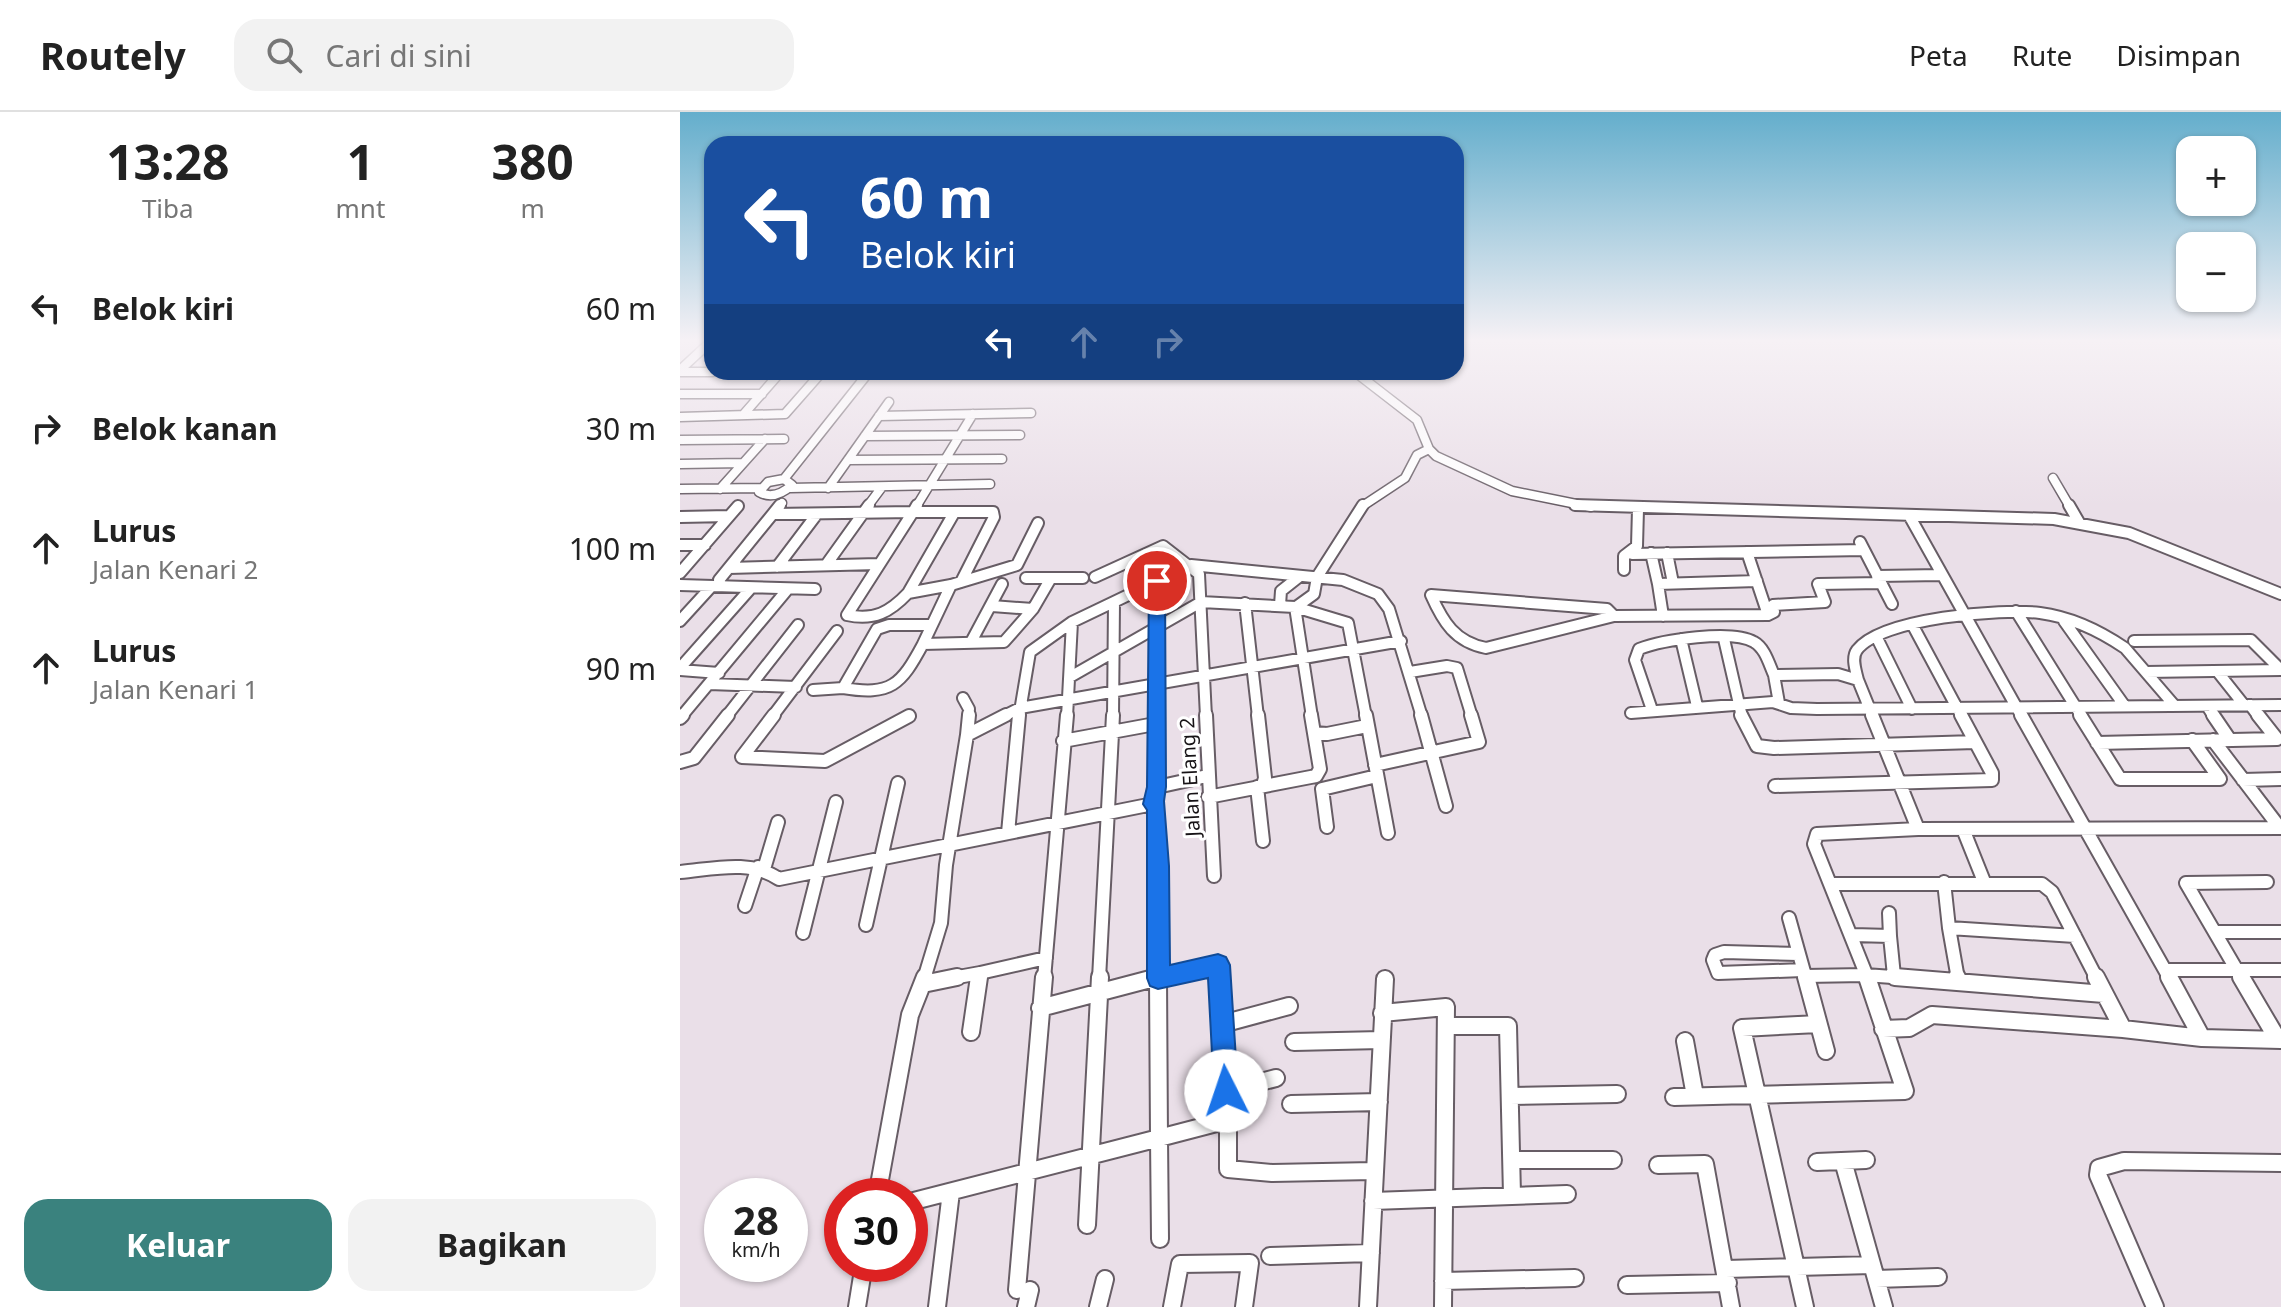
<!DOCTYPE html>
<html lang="id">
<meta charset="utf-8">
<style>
body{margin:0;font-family:"Noto Sans",sans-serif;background:#f2f2f2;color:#222;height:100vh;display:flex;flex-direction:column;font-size:30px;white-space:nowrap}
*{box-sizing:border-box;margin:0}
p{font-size:26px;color:#767676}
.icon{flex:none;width:44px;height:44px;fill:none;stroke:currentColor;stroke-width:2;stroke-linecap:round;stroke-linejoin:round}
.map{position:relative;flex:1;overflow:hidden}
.details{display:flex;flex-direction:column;background:#fff;width:680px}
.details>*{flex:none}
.hud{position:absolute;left:24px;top:24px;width:760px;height:244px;border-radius:24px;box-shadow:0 2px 6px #0004;background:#1a4fa0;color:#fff;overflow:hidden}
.controls{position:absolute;left:1496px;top:24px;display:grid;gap:16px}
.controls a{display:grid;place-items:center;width:80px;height:80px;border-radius:16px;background:#fff;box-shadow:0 2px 6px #0004;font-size:40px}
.speed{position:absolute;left:24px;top:1066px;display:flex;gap:16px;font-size:40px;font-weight:700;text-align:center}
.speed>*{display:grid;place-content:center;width:104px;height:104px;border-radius:50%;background:#fff;box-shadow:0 2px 6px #0004;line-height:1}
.speed small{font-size:20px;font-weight:400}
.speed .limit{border:12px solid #d22;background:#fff;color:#111}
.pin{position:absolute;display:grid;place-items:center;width:68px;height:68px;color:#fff;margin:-34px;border:4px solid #fff;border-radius:50%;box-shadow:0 2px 8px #0007}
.me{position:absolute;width:88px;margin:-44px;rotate:356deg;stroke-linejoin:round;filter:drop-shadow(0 0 6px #0008)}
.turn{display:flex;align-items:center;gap:28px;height:168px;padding:0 24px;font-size:36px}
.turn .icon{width:104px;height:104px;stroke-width:2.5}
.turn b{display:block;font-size:56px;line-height:68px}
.lanes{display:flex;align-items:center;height:76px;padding:0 24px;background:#0003;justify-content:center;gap:40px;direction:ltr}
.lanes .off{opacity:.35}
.eta{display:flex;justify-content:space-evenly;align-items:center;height:136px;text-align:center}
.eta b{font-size:48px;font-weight:700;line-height:56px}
.action{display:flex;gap:16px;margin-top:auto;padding:16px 24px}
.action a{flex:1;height:92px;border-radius:24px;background:#3a827e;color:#fff;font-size:32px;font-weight:700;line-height:92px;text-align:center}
.action a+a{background:#f2f2f2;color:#222}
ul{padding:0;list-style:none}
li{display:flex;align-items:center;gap:24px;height:120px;padding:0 24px}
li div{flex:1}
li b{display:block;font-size:30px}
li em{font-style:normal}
header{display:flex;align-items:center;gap:48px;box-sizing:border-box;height:112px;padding:0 40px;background:#fff;border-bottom:2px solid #e0e0e0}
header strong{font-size:38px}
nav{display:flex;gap:44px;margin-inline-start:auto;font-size:28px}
.search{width:560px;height:72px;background:#f2f2f2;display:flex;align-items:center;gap:20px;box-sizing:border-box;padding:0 28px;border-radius:24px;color:#767676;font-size:30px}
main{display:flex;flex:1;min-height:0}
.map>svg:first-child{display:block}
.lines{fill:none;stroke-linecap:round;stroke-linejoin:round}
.minor-far3-casing{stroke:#675d65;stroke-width:11}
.minor-far2-casing{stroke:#675d65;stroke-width:14}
.minor-far1-casing{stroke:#675d65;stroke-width:16}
.minor-casing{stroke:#675d65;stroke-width:20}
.minor-far3{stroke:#fff;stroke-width:8}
.minor-far2{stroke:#fff;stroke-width:10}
.minor-far1{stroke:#fff;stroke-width:12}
.minor{stroke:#fff;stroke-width:16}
.route{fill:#1a73e8;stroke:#114b97;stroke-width:2}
.labels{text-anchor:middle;stroke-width:6;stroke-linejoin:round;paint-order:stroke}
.street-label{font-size:20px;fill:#161215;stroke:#fff}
</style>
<header>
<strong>Routely</strong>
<div class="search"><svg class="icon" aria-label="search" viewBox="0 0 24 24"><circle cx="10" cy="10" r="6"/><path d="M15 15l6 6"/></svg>Cari di sini</div>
<nav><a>Peta</a><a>Rute</a><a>Disimpan</a></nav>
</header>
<main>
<section class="details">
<div class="eta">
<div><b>13:28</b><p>Tiba</p></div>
<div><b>1</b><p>mnt</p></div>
<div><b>380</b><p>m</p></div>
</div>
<ul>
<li><svg class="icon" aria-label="left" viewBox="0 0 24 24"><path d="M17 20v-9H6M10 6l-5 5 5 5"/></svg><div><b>Belok kiri</b></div><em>60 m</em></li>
<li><svg class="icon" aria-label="right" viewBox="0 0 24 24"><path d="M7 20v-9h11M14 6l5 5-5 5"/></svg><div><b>Belok kanan</b></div><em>30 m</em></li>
<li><svg class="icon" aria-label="ahead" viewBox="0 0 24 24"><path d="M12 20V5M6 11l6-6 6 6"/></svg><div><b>Lurus</b><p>Jalan Kenari 2</p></div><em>100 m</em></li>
<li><svg class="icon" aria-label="ahead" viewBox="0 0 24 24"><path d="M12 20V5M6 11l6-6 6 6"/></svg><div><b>Lurus</b><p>Jalan Kenari 1</p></div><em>90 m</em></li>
</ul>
<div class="action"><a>Keluar</a><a>Bagikan</a></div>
</section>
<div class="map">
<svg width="1601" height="1195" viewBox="0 0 1601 1195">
<rect width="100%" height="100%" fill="#eadfe8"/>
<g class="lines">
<defs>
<path id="minor-far3" d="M0 258 27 233 32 235
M0 260H32
M675 260 737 308 749 337 756 344 832 379 911 395
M0 282H82
M63 303 98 263 90 260
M199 304 351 301
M0 305 105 302 142 260
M185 324 340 323
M0 328 104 327
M168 348 322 347
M0 352 63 351
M1373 366 1390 395
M104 367 112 373C102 382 91 387 79 380L88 370Z
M104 367 189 260
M110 376 310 372
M148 376 209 290
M0 377 81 376
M40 377 85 327
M98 395 102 391
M187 395 202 375
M236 395 293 302
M681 395 725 366 737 343 749 337"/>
<path id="minor-far2" d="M237 393 233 400H313L314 405 281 470
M895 393 1374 407 1449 421 1601 482
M1389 393 1400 412
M274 401 228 481 271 473 337 453 358 411
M93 402 233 400 167 503C194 509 210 500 228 481
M0 405 49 404
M1230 405 1342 605
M1180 430 1212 492
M0 433H25
M1067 440 1088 503
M971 441 978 472
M987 441 993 471
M952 442 1184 438
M146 453 189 393
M97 455 137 402
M49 456 198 452
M944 458V444L957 434 958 397
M0 461 58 394
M1197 464 1261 463
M415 465 483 434 519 462 526 605
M371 466H403
M39 468 100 393
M477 469V605
M0 473 135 477
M271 473 243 532 324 530 353 497 371 466H346
M751 483 927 497 934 504 806 536C775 530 763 510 751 483Z
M565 491 578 605
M600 493 601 479 620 464
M312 494 353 497
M615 495 632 605
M616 495 634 482 637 465 683 393
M1336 499 1402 605
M934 504 1088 503 1094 500 1093 493 1145 490 1138 472 1201 471
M983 504 978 472 1077 469
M0 509 31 475
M1384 509 1444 593
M1232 512 1282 605
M1196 524 1232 597
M1001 527 1017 594
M1044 527 1062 605
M1454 529 1571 528 1601 558
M291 530 322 472
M243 532C221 573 211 584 163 576L197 517 209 513H252
M0 556 71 476
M0 558 39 561
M1537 559 1564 593
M730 560 767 554 777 556 792 605
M1466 560 1601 558
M1094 563 1099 591
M390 565 521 490 615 495 668 511 686 605
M1178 568 1193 605
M29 572 116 575
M133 578 163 576
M283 586 289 597 288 605
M1570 593 1579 605
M1527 594 1534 605
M972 598 955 548 959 537C982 528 1052 517 1074 530 1085 536 1089 552 1094 563L1158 562 1178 568C1176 559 1171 546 1177 538 1201 506 1322 496 1360 501 1391 505 1420 519 1445 536L1494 593
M951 601 1093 590 1111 596 1137 597 1601 593
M1 605 107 478
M46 605 118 513
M92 605 157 519
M322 605 340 596 721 529
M339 605 350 540 392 510 511 453 663 468 698 482 709 497 742 605
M387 605 392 510
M433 605 434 490"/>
<path id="minor-far1" d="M94 603 62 645 145 649 229 604
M526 603 534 764
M578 603 585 666 583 673
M631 603 634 621 647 622 687 614
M686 603 708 721
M741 603 766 694
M1061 603 1077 634 1094 636 1295 630
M1192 603 1238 717
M1341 603 1490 867
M1400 603 1440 667H1540
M1533 603 1550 628
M1578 603 1597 627
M0 606 3 603
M287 623 289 603
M1512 628 1540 667
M1533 628 1600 716
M383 629 475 612
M1417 631 1597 627
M0 650 14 646 48 603
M695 653 799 630 791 603
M1563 668 1601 667
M1095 674 1312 668V661L1281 603
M477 675 527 664
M577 675 583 729
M528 685 636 664 640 657 634 621
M473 692 477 675V603
M647 715 642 677 697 664
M1283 717 1305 772H1362L1372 780 1417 867
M328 721 339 603
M84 757 98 710
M0 760C34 757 69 747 99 767L473 692 476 694 478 866 473 867
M1264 770 1269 816
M1153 772H1305
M65 794 78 755
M1209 801 1210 824
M1109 806 1126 867
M186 813 218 671
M1535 820H1601
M123 821 156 690
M1173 823 1210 824 1214 864
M1118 842 1044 840 1035 843 1033 848 1038 861 1123 858
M1486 858H1601
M1125 864 1185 863 1240 867
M244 867 261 811 266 753 287 623 326 603
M267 867 300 861
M299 867 300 861 366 846
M364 867 387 603
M419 867 433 603
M478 867 538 853 539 867
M1188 867 1134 732 1137 722 1238 717 1601 716
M1278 867 1269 816 1395 824
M1562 867 1506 771 1587 770"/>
<path id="minor" d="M1126 865 1146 939
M1215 865 1424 882
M1277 865 1278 869
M1416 865 1443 917 1522 926 1601 928
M1489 865 1522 926
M1561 865 1598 928
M243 872 277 865
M360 896 478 865
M702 901 766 895 763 1195
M542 912 609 894
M766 914H828L832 1083
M1203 917 1229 916 1252 903 1443 917
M291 920 299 865
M1005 929 1015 984
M614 930 701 928
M546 979 596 966
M830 984 937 982
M994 985 1225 979 1187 865
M611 992 699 990
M548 1008V1057L592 1061 693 1059
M479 1026 480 1127
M479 1026 478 866 481 865
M479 1026 548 1008 539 865
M832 1048H933
M1163 1049 1204 1195
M1137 1050 1186 1048
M978 1053 1025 1052 1051 1195
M197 1084 230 903 245 865
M693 1089 887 1082
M230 1090 479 1026
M407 1113 420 865
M590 1144 691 1141
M1046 1157 1192 1153
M1196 1167 1258 1165
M763 1169 895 1166
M947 1173 1048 1171
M337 1178 364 865
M177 1195 184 1152
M257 1195 271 1080
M346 1195 350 1178
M418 1195 425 1167
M492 1195 500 1152 570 1151 564 1195
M688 1195 705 867
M1125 1195 1062 916 1138 912
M1475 1195 1418 1063 1419 1056 1444 1049 1601 1051"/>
</defs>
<use href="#minor-far3" class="minor-far3-casing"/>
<use href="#minor-far2" class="minor-far2-casing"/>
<use href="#minor-far1" class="minor-far1-casing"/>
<use href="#minor" class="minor-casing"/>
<use href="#minor-far3" class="minor-far3"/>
<use href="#minor-far2" class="minor-far2"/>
<use href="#minor-far1" class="minor-far1"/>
<use href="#minor" class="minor"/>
</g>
<linearGradient id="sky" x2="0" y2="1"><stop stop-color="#64aecc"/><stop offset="0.58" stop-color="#f6f1f5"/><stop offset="1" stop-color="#f6f1f5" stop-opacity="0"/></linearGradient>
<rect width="1601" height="394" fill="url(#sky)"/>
<path class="route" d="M477 463 485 469 486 675 484 689 489 754 490 853 538 842 546 845 550 853 558 979 555 988 546 992 537 988 534 979 528 866 478 877 470 874 467 866V698L463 692 467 675 469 469Z"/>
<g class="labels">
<g class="street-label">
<text transform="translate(510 665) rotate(-93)" y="7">Jalan Elang 2</text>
</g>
</g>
</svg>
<div class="controls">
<a>+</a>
<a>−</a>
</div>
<div class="speed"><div>28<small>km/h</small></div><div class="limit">30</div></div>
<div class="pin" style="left:477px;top:469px;background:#d93025"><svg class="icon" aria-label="arrive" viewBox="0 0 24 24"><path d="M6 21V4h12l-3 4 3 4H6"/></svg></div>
<svg class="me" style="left:546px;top:979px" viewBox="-20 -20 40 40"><circle r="19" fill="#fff"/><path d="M0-13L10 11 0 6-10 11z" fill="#1a73e8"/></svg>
<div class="hud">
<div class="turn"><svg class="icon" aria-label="left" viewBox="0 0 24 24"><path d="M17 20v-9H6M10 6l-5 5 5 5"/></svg><div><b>60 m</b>Belok kiri</div></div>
<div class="lanes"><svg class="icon" aria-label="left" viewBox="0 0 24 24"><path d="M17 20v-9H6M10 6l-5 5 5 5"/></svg><svg class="icon off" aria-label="ahead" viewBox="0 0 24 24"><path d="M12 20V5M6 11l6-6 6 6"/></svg><svg class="icon off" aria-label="right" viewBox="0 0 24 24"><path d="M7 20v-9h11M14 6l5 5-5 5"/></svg></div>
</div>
</div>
</main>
